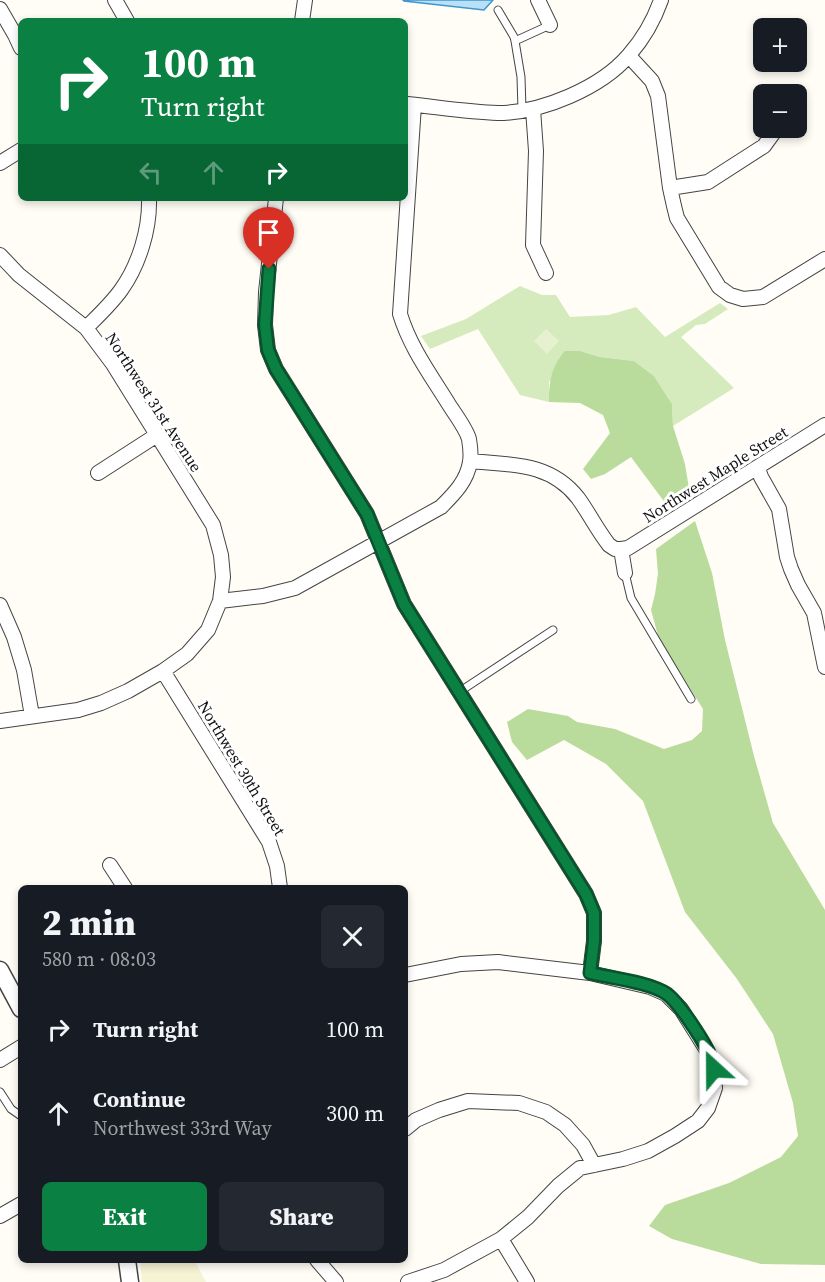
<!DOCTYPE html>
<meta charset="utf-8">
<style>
body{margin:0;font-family:"Source Serif 4",serif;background:#242831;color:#f1f3f6;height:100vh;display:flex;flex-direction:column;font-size:22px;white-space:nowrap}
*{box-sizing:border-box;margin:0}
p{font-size:20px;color:#9ea1a6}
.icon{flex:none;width:33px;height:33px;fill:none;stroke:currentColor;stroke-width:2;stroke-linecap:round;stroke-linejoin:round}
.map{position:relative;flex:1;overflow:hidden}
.details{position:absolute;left:18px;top:885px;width:390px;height:378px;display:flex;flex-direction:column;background:#171b24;border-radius:9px;box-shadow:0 3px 9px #0003}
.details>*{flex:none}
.top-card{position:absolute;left:18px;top:18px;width:390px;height:183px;border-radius:9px;box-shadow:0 3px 9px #0003;background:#0b8043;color:#fff;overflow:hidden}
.buttons{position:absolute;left:753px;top:18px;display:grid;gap:12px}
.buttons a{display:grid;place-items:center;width:54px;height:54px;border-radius:9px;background:#171b24;box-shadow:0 3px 9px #0003;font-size:30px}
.pin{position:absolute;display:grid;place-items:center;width:51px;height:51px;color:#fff;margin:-62px -26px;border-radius:50% 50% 50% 0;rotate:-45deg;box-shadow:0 0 6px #0007}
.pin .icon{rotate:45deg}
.me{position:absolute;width:66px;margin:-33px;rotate:336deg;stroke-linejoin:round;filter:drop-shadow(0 0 4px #0008)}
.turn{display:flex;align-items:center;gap:21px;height:126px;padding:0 24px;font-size:27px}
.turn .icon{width:78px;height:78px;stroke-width:2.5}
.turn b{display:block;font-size:42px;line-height:51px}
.lanes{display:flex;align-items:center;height:57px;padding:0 24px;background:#0003;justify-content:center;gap:30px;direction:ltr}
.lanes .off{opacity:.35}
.round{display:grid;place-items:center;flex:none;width:63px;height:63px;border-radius:9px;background:#242831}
.overview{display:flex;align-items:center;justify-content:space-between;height:102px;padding:0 24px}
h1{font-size:36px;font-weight:800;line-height:45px}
.action{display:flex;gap:12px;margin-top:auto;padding:12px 24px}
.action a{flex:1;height:69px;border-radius:9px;background:#0b8043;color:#fff;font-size:24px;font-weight:800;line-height:69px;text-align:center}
.action a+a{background:#242831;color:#f1f3f6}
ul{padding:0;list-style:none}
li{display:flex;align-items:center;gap:18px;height:84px;padding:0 24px}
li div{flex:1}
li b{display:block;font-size:22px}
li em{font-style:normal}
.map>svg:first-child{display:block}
.farmland{fill:#f6f3d4}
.green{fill:#d5ebbd}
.forest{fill:#b9dc9c}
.pitch{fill:#e6f2cf}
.water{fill:#b9e0f7;stroke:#3f96cf;stroke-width:1.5}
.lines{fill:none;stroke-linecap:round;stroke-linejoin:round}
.service-casing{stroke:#444;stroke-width:9}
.minor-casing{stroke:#444;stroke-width:16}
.tertiary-casing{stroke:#444;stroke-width:19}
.service{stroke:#fff;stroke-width:7}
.minor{stroke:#fff;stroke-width:14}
.tertiary{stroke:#fff;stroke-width:16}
.route-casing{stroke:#07532c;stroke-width:15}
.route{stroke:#0b8043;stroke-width:10}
.labels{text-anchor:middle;stroke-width:6;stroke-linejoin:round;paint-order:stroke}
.street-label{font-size:16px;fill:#111;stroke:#fff}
</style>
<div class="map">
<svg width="825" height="1282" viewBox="0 0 825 1282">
<rect width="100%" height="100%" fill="#fffdf5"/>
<path class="farmland" d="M140 1260H194L206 1282H142Z"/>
<path class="green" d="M520 286 542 295H556L570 317 609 315 636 307 665 337 720 303 728 309 705 324 696 325 681 337 734 388 673 426 672 404 654 376 634 361 600 357 580 351 549 382V402L520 395 478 329 430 349 421 336 466 319Z"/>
<path class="forest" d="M565 351H580L600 357 634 361 654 376 672 404 673 426 685 464 689 489 665 504 663 500 631 457 605 474 591 479 583 469 610 433 603 415 580 403 549 402C549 382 551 367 565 351Z
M695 521 712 573 725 640 754 756 773 823 825 910V1265L761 1264 672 1239 649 1226 665 1205 729 1183 781 1157 798 1136 793 1103 773 1034 737 979 685 912 643 801 606 764 564 740 527 760 512 742 507 722 528 709 568 716 577 722 615 729 664 749 692 740 702 731 703 709 659 639 651 610 655 594 658 574 656 549Z"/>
<path class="pitch" d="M546 329 559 341 547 354 534 341Z"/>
<path class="water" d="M403 0H493L484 10 404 1Z"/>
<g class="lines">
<defs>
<path id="service" d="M498 10 514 37 515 41 521 77 522 110
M515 41 550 25
M625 573 631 598 691 699
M459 692 553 630
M0 1092 11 1109 21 1116"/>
<path id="minor" d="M115 0 127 21
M538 0 550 25
M0 9 15 35 21 48
M302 21 305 0
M629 56 652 81 658 96 670 188 674 206 677 218 719 287 730 295 743 299 763 297 825 259
M407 104C437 107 468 112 498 113 541 113 601 88 629 55 643 39 654 20 661 0
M533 109 536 151 533 245 546 273
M0 163 21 150
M670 188 708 182 764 146 777 128
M276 198 266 292 265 325 268 350 276 369 367 514 404 604 586 894 594 913V941L590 973
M0 255 19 275 86 328 113 364 213 525 221 555 223 577 220 601 208 630 187 654 163 671 128 691 101 703 78 710 0 721
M86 328C98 316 111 304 121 290 139 265 150 229 149 198
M470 461C511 465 550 462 578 498 589 513 597 530 609 545L615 549H621L625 573
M758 468 761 477 779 509 787 557 791 569 798 585 814 613 825 667
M98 473 157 435
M621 549 628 548 825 425
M220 601 263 596 295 588 441 507C454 494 467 481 470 462 471 456 470 445 469 439 466 428 454 413 448 403 430 374 410 347 400 314L414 105
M0 605 14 637 24 670 32 716
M163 671 269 842 277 866 280 888
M110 865 125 888
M405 975 461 964 498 962 590 973 650 987 666 994 681 1009 708 1052 714 1069 715 1088 708 1108 698 1121 675 1136 648 1151 623 1159 580 1168 558 1186 528 1217 501 1239 444 1270 408 1282
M0 1060 21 1047
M405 1129 416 1120 439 1110 468 1101 519 1103 546 1112 565 1125 583 1145 594 1165
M0 1216 21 1204
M501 1239 527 1282
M317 1260 336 1282"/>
<path id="tertiary" d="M0 970 21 1009
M127 1260 130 1282"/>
</defs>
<use href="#service" class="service-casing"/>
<use href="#minor" class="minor-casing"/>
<use href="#tertiary" class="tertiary-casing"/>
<use href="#service" class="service"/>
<use href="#minor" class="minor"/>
<use href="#tertiary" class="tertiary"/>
</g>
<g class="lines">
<defs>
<path id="route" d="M269 269 265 325 268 350 276 369 367 514 404 604 586 894 594 913V941L590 973C611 978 649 982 667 994 679 1003 701 1037 708 1051 711 1057 712 1063 714 1069"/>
</defs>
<use href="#route" class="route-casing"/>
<use href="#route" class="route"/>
</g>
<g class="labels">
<g class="street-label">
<text transform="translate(154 402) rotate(57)" y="6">Northwest 31st Avenue</text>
<text transform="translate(715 474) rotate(-32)" y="6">Northwest Maple Street</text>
<text transform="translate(242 768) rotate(59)" y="6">Northwest 30th Street</text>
</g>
</g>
</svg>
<div class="buttons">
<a>+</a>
<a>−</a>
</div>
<div class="pin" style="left:269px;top:269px;background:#d93025"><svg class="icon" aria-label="arrive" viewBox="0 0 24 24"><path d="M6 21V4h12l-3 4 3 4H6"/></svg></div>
<svg class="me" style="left:714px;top:1069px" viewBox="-20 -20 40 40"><path d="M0-17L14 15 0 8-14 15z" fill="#0b8043" stroke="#fff" stroke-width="4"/></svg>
<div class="top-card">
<div class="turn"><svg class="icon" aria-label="right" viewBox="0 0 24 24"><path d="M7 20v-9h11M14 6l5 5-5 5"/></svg><div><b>100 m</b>Turn right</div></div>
<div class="lanes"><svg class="icon off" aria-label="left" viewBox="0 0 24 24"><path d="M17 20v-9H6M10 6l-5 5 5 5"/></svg><svg class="icon off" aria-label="ahead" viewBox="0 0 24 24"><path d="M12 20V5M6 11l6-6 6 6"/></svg><svg class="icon" aria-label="right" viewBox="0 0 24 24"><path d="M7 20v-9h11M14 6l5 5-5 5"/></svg></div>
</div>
<section class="details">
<div class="overview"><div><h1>2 min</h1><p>580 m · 08:03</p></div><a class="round"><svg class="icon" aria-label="close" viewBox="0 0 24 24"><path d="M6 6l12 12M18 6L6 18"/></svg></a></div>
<ul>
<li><svg class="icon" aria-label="right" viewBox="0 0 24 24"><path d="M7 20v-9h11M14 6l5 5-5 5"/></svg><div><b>Turn right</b></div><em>100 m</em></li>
<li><svg class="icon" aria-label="ahead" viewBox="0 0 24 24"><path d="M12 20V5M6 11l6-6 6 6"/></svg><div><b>Continue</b><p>Northwest 33rd Way</p></div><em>300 m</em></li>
</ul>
<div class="action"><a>Exit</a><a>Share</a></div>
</section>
</div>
